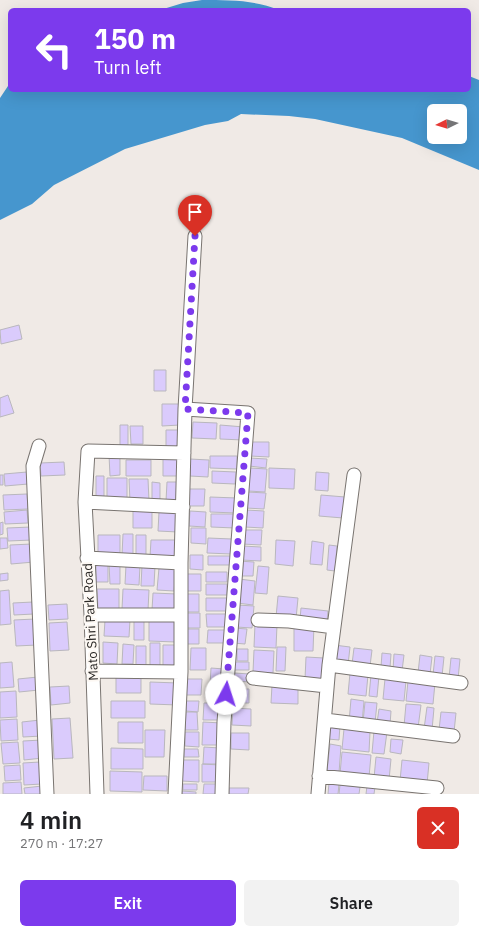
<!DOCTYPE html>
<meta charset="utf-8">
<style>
body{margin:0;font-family:"IBM Plex Sans",sans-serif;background:#f2f2f2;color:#202124;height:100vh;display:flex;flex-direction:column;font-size:15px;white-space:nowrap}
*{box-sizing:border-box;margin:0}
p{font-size:13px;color:#757577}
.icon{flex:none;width:22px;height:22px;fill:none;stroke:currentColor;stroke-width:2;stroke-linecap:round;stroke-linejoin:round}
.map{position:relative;height:794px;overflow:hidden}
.drawer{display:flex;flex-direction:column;background:#fff;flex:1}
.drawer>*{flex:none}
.hud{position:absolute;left:8px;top:8px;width:463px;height:84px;border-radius:6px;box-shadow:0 4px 16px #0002;background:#7c3aed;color:#fff;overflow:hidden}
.needle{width:26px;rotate:265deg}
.controls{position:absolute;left:427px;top:104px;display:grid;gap:8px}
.controls a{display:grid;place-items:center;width:40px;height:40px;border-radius:6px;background:#fff;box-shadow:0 4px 16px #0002;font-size:20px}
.pin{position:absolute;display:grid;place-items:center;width:34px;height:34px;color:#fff;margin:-41px -17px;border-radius:50% 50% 50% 0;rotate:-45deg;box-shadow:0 0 4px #0007}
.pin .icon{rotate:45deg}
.me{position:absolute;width:44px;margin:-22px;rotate:5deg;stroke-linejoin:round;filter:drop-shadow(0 0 3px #0008)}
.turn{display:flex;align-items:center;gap:14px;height:84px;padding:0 20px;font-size:18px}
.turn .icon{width:52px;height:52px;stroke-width:2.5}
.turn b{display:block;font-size:28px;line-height:34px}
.round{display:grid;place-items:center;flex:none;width:42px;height:42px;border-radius:6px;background:#f2f2f2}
.head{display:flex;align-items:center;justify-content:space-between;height:68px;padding:0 20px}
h1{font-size:24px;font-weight:600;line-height:30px}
.action{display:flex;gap:8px;margin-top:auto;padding:8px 20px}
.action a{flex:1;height:46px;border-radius:6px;background:#7c3aed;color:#fff;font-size:16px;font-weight:600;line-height:46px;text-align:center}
.action a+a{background:#f2f2f2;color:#202124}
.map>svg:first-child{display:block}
.water{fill:#4696ce;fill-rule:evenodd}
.building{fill:#dacbfc;stroke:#b9b7bd}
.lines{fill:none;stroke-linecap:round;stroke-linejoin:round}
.minor-casing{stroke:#797470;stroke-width:15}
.minor{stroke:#fff;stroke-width:13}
.route{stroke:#7c3aed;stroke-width:7;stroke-dasharray:0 12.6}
.labels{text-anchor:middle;stroke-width:4;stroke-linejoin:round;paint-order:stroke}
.street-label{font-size:13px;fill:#2a2826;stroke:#fdf8f3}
</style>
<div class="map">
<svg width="479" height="794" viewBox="0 0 479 794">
<rect width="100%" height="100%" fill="#f0eae6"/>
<path class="water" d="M202 0C229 0 255 0 279 10H160L183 3Z
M469 76 479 80V170L402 138 315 119 289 116 241 114 228 121 205 125 125 149 54 185 32 204 0 220V98L8 86H10V90H469ZM434 111H460V137H434Z"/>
<path class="building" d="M19 325 22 339 1 344 0 330Z
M154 370H166V391H154Z
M8 395 14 413 0 417V398Z
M162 404H180V425L162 426Z
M193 422 217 423 216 439 192 438Z
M120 425H128V445H120Z
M220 425 244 427 243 440 220 439Z
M130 426H143V444H131Z
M166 430H179L180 447H166Z
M250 442H269V457L250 456Z
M109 455H120V475L110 476Z
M210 456H237V469L210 468Z
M163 458H178V476H163Z
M249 458 267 459 266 468 249 466Z
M190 459 209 460 208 477 190 476Z
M126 460H151V476H126Z
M64 462 65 475 41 476 40 463Z
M250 468 267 469 265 492 248 491Z
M269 468 295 469 294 489 269 488Z
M212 471 236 472 235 484 212 483Z
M27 472 28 484 5 486 4 474Z
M316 472 329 473 328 491 315 490Z
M0 475H3V485H0Z
M96 476H104V501H96Z
M107 478H127V501H107Z
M129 479H148L149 501 130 502Z
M152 482 160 483V503H152Z
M167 482H179L178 502 166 501Z
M188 489H205L204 506H187Z
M247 492 266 493 264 509 246 508Z
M27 494 28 509 4 510 3 495Z
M321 495 345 497 343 518 319 516Z
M210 497 237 498 236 513 210 512Z
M133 507 152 508V528H133Z
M27 510 28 523 5 524 4 512Z
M246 510 264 511 263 528 245 527Z
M190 511 206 512 205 527 189 526Z
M159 512 179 513 178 532 158 531Z
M211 514H235V528L211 527Z
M3 522V534L0 535V523Z
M31 527 32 540 8 541 7 528Z
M191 528H206V544L191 543Z
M243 530H262L261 545 242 544Z
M123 534H133V556L122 555Z
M98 535H120V555L98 554Z
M136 535H146V557H136Z
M0 538H7L8 548 0 549Z
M208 538 232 539 231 554 207 553Z
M151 540H179L178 558 150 557Z
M276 540 295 541 293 566 275 564Z
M312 541 324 543 322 565 310 564Z
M32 544 34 562 11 564 10 545Z
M329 545 337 546 335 571 327 570Z
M242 546 261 547V561L241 560Z
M190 555H203V570L190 569Z
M208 556H231V565H208Z
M238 561 254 562 253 576H237Z
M96 562H108V582H96Z
M109 564H120V584H110Z
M126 565 140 566 139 585 125 584Z
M142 565 155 566 154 586H141Z
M258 566 269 567 267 594 255 593Z
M159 568 176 569 174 591 157 590Z
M206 572H227V582H206Z
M8 573V580L0 581V574Z
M184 574H201V591H184Z
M239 579 255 581 253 605 237 603Z
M206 584H227V595H206Z
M97 589H119V609L98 610Z
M123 589 149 590 148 610 122 609Z
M9 590 11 624 0 625V591Z
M153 593 177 594 176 612 152 610Z
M187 594H199V612H187Z
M278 596 298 598 296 619 276 617Z
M206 598H228V611H206Z
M33 602 34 614 14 615 13 603Z
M67 604 68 619 49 620 48 605Z
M237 605 254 606 252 628 236 627Z
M301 608 328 611 327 621 300 619Z
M186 613H200V628H186Z
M206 614H228V627H207Z
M35 619 37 645 16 646 14 620Z
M134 619H144V640H134Z
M105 620H130L129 637 104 636Z
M149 620 176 621V642L149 641Z
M67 622 69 650 50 651 49 623Z
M255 624 277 625 276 648 254 647Z
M294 625H314L313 651H294Z
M234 628 247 629 245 644 233 643Z
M187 629H199V644H187Z
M208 630H227V643H207Z
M103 642 118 643 117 664 103 663Z
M150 643H160V666H150Z
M123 644 134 645 133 664H122Z
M163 645H175V667H163Z
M334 645 350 647 348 665 332 663Z
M136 646H146V667H136Z
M277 647H286L285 671H276Z
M191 648H206V670H190Z
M354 648 372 650 370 666 352 664Z
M237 649H248V661H237Z
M254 650 274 651 273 673 253 672Z
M382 653 391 654 390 668 381 667Z
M394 654 404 655 402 671 393 670Z
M420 655 432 657 430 674 418 673Z
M435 656 444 657 442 676 433 675Z
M306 657 324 658 323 680 305 679Z
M451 658 460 659 458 679 449 678Z
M12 662 14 687 0 688V663Z
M232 662H249V670H232Z
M211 668 224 669 223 686 210 685Z
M234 673 250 674V682L234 681Z
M350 673 368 675 366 696 348 694Z
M116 674H141V693H116Z
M371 675 379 676 377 697 369 696Z
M38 677 39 690 19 692 18 679Z
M185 679H202L201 695H185Z
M385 679 406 681 404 701 383 699Z
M408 681 435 683 433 704 406 701Z
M150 682 178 683V705L150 704Z
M272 685 298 686V704L271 703Z
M69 686 70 703 51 705 50 687Z
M210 687H222V701H210Z
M232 689H249V703H232Z
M16 691 17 717 0 718V692Z
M351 699 364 701 362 723 349 722Z
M111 701H145V718H111Z
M186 701H199L198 712 186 711Z
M365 702 377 703 375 723 363 722Z
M204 703H222L221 720H203Z
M406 704 421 705 418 728 404 726Z
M427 707 434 708 432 730 424 729Z
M233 708 251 709V726L232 725Z
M379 709 391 711 390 725 377 723Z
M186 712H197L198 730H185Z
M441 712 456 713 454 732 439 730Z
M70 718 73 758 54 759 52 719Z
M17 719 18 740 1 741 0 720Z
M40 720 42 736 23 737 22 722Z
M118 722H143V743H118Z
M203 722 222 723 221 745H202Z
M329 724 340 725 339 740 328 739Z
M344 729 370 732 369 752 342 749Z
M145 730H165L164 757H145Z
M374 731 387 732 384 754 372 753Z
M185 732H199V747L185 746Z
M231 733H249V750L231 749Z
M391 739 403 740 401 754 390 752Z
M42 740 43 758 24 760 23 741Z
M18 742 20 763 3 764 1 743Z
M330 744 341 746 339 773 327 771Z
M204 747 220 748V764H203Z
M111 748 143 749V769H111Z
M184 749H198L199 757H184Z
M342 752 371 755 369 777 340 774Z
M376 757 391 759 389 780 374 778Z
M182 760H199V782L182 781Z
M402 760 429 763 427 784 400 781Z
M40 762 42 784 24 785 23 763Z
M202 764 220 765V782H202Z
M20 765 21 780 5 781 4 766Z
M110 771 142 772V792L110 791Z
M144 776H167V791L143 790Z
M21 782 22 794H3V783Z
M329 783 339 784 338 794H328Z
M183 784H197V790H183Z
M204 784H220L219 794H203Z
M340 785 360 787 359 794H339Z
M42 786 43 794H25L24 788Z
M367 786 375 787 374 794H366Z
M229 788H249L248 794H229Z
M182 791 196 792V794H182Z"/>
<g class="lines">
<defs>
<path id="minor" d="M185 409 248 413 224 722 222 794
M39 446 33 466 47 794
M85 502 183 507
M87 558 181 563
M91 615H181
M258 620 289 621 334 627
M329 665 461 683
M92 671 181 672
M253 678 327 686
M325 720 453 736
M319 776 437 788
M97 794 91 615 85 502 88 451 184 453
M175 794 181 672V563L185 409 195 236
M318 794 329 665 354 475"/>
</defs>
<use href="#minor" class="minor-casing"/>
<use href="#minor" class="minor"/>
</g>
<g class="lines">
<path class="route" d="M195 236 185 409 248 413 226 694"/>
</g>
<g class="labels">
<g class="street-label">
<text transform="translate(90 622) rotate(-93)" y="5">Mato Shri Park Road</text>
</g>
</g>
</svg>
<div class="controls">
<a><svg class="needle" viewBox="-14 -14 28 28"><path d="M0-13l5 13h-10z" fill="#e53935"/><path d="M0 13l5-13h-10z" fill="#757577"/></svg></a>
</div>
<div class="pin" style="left:195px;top:236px;background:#d93025"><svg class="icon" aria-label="arrive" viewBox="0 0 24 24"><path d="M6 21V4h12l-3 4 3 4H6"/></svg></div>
<svg class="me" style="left:226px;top:694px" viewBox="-20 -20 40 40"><circle r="19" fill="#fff"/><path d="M0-13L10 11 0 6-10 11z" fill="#7c3aed"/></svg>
<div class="hud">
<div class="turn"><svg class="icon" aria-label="left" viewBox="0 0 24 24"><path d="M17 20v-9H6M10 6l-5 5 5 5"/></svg><div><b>150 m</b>Turn left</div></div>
</div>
</div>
<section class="drawer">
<div class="head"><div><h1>4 min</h1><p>270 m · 17:27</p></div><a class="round" style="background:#d93025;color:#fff"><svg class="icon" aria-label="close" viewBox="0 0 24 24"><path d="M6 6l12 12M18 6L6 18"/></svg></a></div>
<div class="action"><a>Exit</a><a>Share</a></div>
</section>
